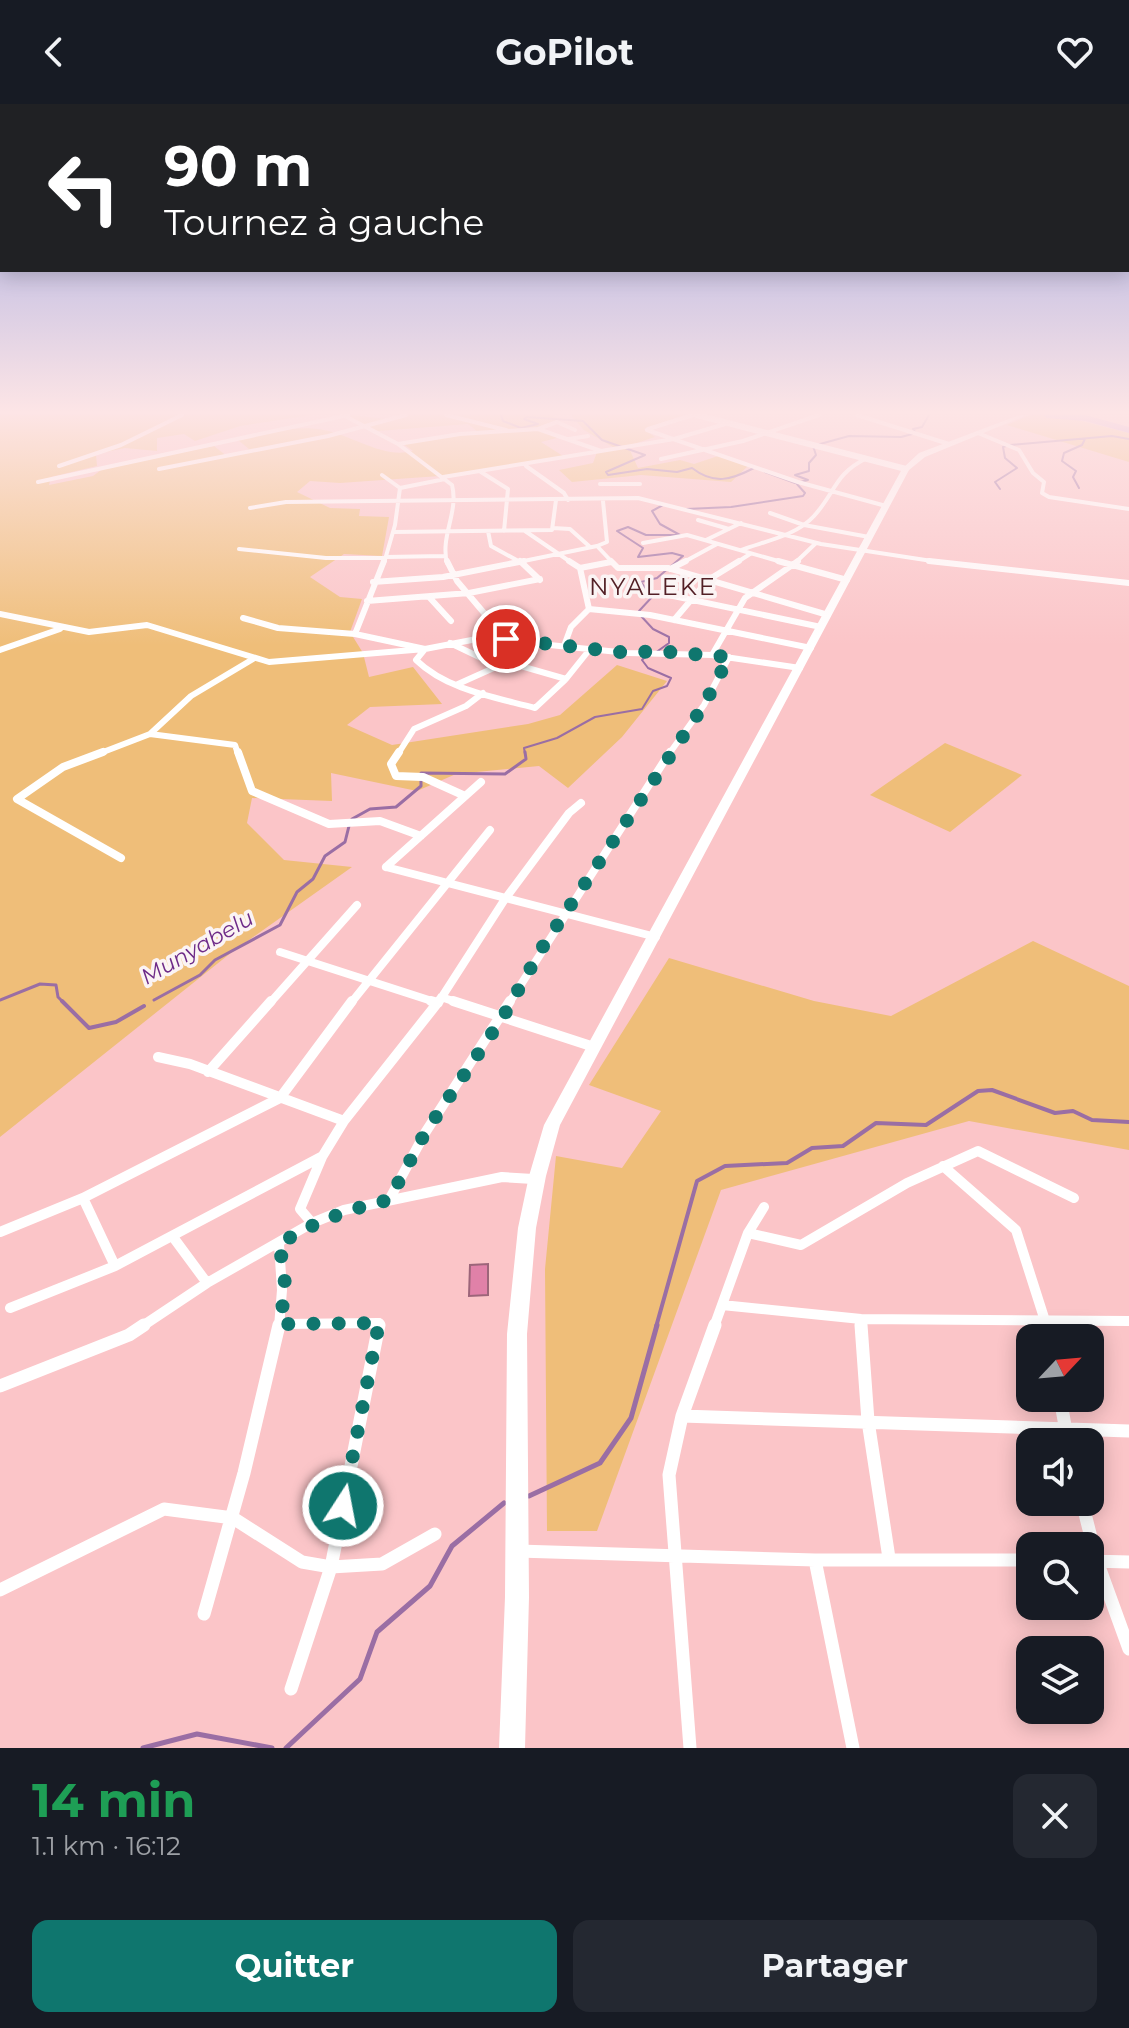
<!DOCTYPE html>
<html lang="fr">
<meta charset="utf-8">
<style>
body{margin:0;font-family:Montserrat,sans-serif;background:#242831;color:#f1f3f6;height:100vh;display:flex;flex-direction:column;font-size:30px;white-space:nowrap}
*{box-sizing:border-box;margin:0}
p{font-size:26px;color:#9ea1a6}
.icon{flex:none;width:44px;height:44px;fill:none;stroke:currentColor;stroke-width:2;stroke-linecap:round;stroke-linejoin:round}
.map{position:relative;height:1644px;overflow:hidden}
.drawer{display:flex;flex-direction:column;background:#171b24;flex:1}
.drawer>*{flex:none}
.banner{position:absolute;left:0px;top:0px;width:1130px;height:168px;box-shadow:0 4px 20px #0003;background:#202124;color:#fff;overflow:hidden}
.needle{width:52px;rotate:64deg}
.controls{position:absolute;left:1016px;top:1220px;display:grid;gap:16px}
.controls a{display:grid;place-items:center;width:88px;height:88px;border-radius:16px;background:#171b24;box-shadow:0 4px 20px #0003;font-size:40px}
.pin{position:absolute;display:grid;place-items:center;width:68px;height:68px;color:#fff;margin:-34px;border:4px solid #fff;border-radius:50%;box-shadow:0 2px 8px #0007}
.me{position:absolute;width:88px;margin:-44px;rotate:11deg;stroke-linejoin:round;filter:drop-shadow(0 0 6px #0008)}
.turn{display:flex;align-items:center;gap:28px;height:168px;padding:0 32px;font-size:36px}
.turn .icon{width:104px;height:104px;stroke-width:2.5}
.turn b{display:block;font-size:56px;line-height:68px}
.round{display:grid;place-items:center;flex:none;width:84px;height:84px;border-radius:16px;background:#242831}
.headline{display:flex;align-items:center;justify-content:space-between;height:136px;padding:0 32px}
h1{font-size:48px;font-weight:700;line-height:60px;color:#1e9e55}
.primary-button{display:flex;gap:16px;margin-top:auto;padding:16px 32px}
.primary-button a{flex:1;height:92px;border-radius:16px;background:#0f766e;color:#fff;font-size:32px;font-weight:700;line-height:92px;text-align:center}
.primary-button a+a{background:#242831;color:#f1f3f6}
header{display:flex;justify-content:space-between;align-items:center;height:104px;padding:0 32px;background:#171b24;font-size:36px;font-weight:700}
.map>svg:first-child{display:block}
.green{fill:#efbe79}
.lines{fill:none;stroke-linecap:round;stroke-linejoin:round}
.stream-far3{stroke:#9a6ea4;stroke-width:2}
.stream-far2{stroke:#9a6ea4;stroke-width:3}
.stream-far1{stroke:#9a6ea4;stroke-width:4}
.stream{stroke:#9a6ea4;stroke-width:5}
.river{fill:#bd88d6;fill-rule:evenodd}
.building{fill:#e081a8;stroke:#9c657a;stroke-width:2}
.minor-far4{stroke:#fff;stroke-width:4}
.minor-far3{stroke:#fff;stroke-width:6}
.minor-far2{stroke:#fff;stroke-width:8}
.minor-far1{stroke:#fff;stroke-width:10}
.minor{stroke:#fff;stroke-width:13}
.tertiary{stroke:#fff;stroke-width:6}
.trunk{fill:#fff;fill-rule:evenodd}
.route{stroke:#0f766e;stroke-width:14;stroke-dasharray:0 25.2}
.labels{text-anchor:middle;stroke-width:7;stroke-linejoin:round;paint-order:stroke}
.far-water-label{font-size:22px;font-style:italic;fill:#6e2b88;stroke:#fbf4f4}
.far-quarter-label{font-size:24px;letter-spacing:2px;fill:#532026;stroke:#fbf4f4}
</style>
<header><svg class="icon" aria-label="back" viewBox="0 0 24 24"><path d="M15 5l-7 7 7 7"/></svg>GoPilot<svg class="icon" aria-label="heart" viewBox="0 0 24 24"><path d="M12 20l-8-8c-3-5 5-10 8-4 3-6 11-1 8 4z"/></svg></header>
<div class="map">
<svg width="1129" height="1644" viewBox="0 0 1129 1644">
<rect width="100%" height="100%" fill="#fbc5c8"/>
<path class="green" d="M0 311H312L240 322 195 337 184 330 157 334V347L125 344 96 350 97 362 51 373 49 381 93 372 105 363 214 342 228 353 249 345 238 336C264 330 297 320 324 326 354 332 383 355 413 347L402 339 478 328 468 320 378 327 348 312 352 311 386 315 404 311H551L558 315 544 325 557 334 541 338 563 352 454 371 340 379 310 377 297 388 330 404 360 405 359 412 389 413 382 452 344 450 310 473 340 493 362 495 350 528 363 549 369 573 413 563 442 600 370 603 347 621 392 641 528 620 560 611 617 561 667 577 622 633 568 684 539 662 456 670 417 687 331 669 332 697 252 694 247 719 284 756 352 763 232 848 0 1033Z
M571 311H684L644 325 655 333 628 342 638 364 680 356 694 360 718 352 748 362 731 378 641 371 572 378 559 366 593 359 597 348 613 343 584 326Z
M1030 311H1058L1129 329V358L1007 321Z
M945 639 1022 671 950 728 870 691Z
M1033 837 1129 882V1046L969 1017 721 1086 597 1427H547L545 1165 556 1052 622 1064 661 1007 589 981 669 854 814 897 891 912Z"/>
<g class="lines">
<path class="stream-far3" d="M501 311 503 317 521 324 538 320 524 315 527 313 583 317 602 336 645 351 606 368 608 371 647 365 677 368 692 364C714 381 731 376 754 364
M820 340 849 332 901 333 916 329 913 325 922 323 929 311
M1010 341 1112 332 1129 335
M765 368 795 379
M1079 384 1073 373 1076 367 1062 357 1064 349 1082 341 1085 335
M1000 385 995 378 1017 364 1005 354 1003 343 1006 342
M686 405 731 403 803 392 805 389 796 379 808 376 795 371 809 367V359L816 351 813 342
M639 507 652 493 641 478 657 474 683 452 672 449 638 453 643 444 617 427 628 423 646 431H680L660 420 652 407 663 401
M641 512 653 525 669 533V539L655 549
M525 650 524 644 557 634 595 613 642 605 653 587 667 582 671 574 648 564 642 556 647 551"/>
<path class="stream-far2" d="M352 715 370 705 396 703 421 682V669L505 670 526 655 525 648
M0 896 40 880 56 881 58 893 64 899
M154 896 200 871 215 856 280 821 297 788 313 775 325 752 345 738 349 722"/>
<path class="stream-far1" d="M62 897 89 924 116 918 144 902
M656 1223 697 1077 725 1062 787 1059 812 1044 843 1042 876 1019 926 1021 978 987 992 986 1055 1009 1073 1007 1092 1016 1129 1018"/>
<path class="stream" d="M529 1392 600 1359 631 1314 657 1221
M143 1644 197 1630 272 1644
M286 1644 360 1575 377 1528 430 1482 452 1442 504 1399"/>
<path class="river" d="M1043 311H1085L1129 323V329L1085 317 1047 314Z"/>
</g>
<path class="building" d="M488 1160V1191L469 1192 470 1161Z"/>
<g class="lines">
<path class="minor-far4" d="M446 311 506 326
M857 311 949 340
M345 312 398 340 452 381C459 408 440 432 447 459
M538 325 557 318 575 326
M648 325 693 311
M647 326 798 378 886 402
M978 329 1019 346 1033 369 1044 378 1042 389 1049 393 1129 405
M569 335 588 332
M398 340 460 330 538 325 601 347
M661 355 743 337 819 311
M59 362 121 341 182 311
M526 362 564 389 568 396
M159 365 328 332 406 311
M481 368 508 385 504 427
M382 371 400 384 395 421 384 459
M443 373 674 335 725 320
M38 378 348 311
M600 380H640
M400 384 445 375
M250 404 286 398 638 394 821 440 945 459
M770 409 804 421 869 433
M698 416 729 425
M553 424 570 425 589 442
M488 427 491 442 522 459
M525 427 572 459
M393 428 552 426 556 396
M706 436 741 419
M643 439 687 431 785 459
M597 442 607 438 603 397
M239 445 326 454 444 452
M741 446C765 437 796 432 814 412 836 388 834 370 867 354
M514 459 597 442 613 459
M608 459 611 458
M682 459 717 440
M736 459 750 450
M795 459 816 439"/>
<path class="minor-far3" d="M447 457 457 477 506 535
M520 457 540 476
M611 457 618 464H668L828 511
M778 457 847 476
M929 457 1129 479
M580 464 611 458
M670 465 686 457
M373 478 443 473 524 457
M659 489 821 523
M429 493 451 517
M367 497 469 489 540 475
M589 505 650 511 811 544
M0 510 89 528 147 521 269 558 425 545 482 534 628 549 712 551 800 564
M243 514 278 524 355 530 425 545 416 556C447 586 494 593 535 604L566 575 590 545
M674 516 708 476 739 457
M355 530 384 457
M450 539 498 562
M564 542 571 523 589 505 580 464 569 457
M0 546 60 525
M712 551 745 494 798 457
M507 558 566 575
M458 580 507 558 522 537
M150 630 235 641 238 650
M98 650 150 630 191 592 253 555
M398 650 414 625 466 602 483 589
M669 650 704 601 729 553"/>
<path class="minor-far2" d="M103 648 63 663 17 695 121 754
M238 648 252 687 329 720 380 717 421 732
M399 648 391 660 396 672 423 673 465 692
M386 763 656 833
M386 763 481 678
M280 848 438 899
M441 893 459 899
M270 899 357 801
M351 899 490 726
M438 899 505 795 569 709 581 699
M509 899 670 648"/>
<path class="minor-far1" d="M431 897 438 899
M453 897 591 942
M158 953 190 960 344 1017
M208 968 271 897
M943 1062 1016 1126 1047 1223
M83 1094 115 1162
M389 1096 425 1029 510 897
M312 1119 300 1105 322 1053 344 1017 439 897
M0 1128 83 1094 280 994 352 897
M748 1129 801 1141 907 1079 978 1047 1074 1094
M173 1133 207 1179
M722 1201 861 1215 1129 1217
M10 1204 115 1162 321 1053
M861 1215 862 1223
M281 1220 379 1219 378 1223
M141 1223 207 1179 312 1119 344 1106 502 1073 533 1075
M279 1223 282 1186 279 1140
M714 1223 748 1129 764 1103"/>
<path class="minor" d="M861 1221 868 1317 889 1454
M1046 1221 1050 1234
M0 1282 129 1231 144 1221
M1060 1294 1068 1338
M682 1312 1129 1327
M1082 1398 1097 1457 1129 1545
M518 1447 815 1456H1030
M815 1456 853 1644
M1090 1457 1129 1458
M0 1486 164 1405 233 1414 302 1458 331 1463 382 1460 435 1430
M204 1510 244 1369 279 1221
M291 1585 331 1463 379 1221
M690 1644 669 1371 682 1312 715 1221"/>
<path class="tertiary" d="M697 311 906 365"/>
<path class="trunk" d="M1019 311H1027L925 353 909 366 560 1021 546 1072 536 1124 527 1230 529 1493 525 1644H499L505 1493 507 1230 518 1124 529 1072 544 1021 902 365 919 349Z"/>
</g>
<linearGradient id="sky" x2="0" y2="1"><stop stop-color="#97a2e1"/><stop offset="0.57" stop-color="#fde5e6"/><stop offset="1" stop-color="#fde5e6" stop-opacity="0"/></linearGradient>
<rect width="1129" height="541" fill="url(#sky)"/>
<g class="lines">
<path class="route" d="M343 1402 379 1219 281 1220 285 1173 279 1140C315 1118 348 1105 389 1096L425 1029 503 913 542 844 704 601 729 553 657 547 628 549 506 535"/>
</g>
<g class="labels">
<g class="far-water-label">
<text transform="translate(197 843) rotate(-30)" y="8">Munyabelu</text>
</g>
<g class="far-quarter-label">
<text x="653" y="491">NYALEKE</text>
</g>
</g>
</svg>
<div class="controls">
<a><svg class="needle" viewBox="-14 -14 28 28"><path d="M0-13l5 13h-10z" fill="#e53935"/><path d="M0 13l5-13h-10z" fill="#9ea1a6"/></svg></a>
<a><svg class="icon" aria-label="sound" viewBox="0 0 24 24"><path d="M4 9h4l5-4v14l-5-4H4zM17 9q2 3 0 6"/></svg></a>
<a><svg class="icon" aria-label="search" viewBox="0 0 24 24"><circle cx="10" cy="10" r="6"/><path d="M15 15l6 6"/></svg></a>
<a><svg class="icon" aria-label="layers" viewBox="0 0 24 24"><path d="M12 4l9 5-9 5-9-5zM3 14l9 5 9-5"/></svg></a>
</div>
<div class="pin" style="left:506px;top:535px;background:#d93025"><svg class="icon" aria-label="arrive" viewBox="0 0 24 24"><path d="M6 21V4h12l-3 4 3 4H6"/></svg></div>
<svg class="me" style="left:343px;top:1402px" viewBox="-20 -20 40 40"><circle r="17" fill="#0f766e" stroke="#fff" stroke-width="3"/><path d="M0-11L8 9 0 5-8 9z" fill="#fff"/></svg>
<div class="banner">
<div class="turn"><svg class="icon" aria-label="left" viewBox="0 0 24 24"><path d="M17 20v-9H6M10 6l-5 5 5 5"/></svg><div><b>90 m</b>Tournez à gauche</div></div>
</div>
</div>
<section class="drawer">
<div class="headline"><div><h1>14 min</h1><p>1.1 km · 16:12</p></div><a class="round"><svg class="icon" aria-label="close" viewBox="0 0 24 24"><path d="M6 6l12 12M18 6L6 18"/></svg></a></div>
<div class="primary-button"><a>Quitter</a><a>Partager</a></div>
</section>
